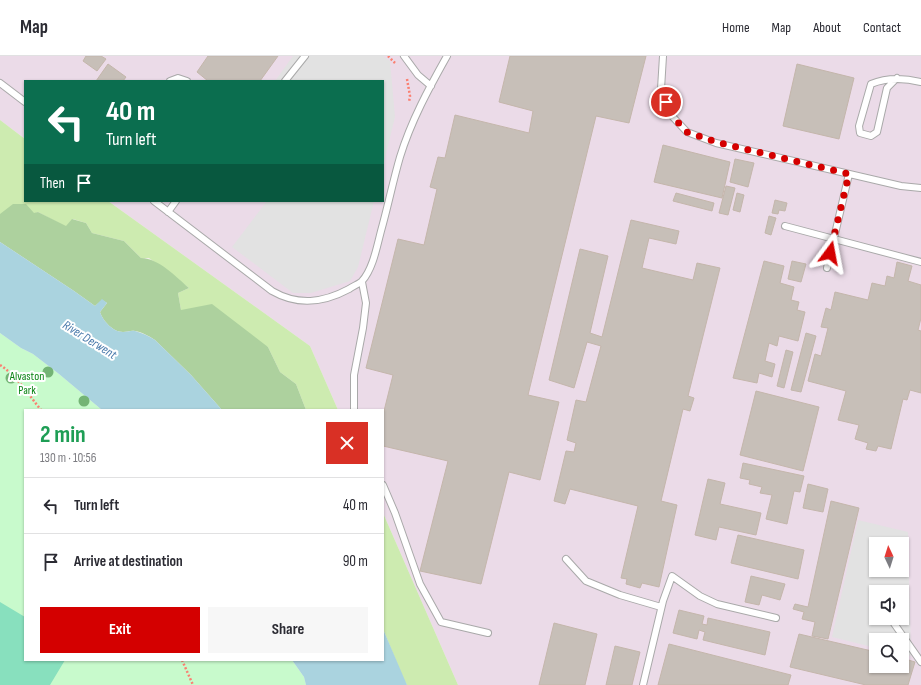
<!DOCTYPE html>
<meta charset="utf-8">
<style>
body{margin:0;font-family:"Sofia Sans Condensed",sans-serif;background:#f7f7f7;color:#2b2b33;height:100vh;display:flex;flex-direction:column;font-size:15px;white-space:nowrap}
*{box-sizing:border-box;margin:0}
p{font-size:13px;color:#7c7c81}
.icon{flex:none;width:22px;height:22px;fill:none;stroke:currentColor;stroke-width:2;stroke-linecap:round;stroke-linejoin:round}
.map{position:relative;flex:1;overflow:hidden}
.side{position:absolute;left:24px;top:353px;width:360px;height:252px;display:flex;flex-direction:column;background:#fff;border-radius:0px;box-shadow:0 1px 3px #0004}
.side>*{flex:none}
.top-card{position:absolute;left:24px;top:24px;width:360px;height:122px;border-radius:0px;box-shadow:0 1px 3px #0004;background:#0b6e4f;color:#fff;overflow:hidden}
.needle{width:26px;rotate:356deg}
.controls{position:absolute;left:869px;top:481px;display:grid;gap:8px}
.controls a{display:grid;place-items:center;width:40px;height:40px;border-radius:0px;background:#fff;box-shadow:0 1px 3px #0004;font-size:20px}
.pin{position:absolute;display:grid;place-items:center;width:34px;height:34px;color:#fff;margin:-17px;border:2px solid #fff;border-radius:50%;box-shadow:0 1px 4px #0007}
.me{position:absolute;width:44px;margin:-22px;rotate:13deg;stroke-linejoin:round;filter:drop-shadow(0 0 3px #0008)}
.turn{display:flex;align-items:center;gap:14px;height:84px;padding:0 16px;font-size:18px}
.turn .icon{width:52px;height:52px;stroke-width:2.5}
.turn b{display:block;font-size:28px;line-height:34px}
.then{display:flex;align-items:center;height:38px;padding:0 16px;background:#0003;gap:8px;font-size:15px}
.round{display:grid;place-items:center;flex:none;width:42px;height:42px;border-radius:0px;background:#f7f7f7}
.summary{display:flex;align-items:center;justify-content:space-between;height:68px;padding:0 16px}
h1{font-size:24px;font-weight:700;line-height:30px;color:#1e9e55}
.cta{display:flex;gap:8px;margin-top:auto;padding:8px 16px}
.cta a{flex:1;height:46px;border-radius:0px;background:#d40000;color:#fff;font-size:16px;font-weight:700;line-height:46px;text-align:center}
.cta a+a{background:#f7f7f7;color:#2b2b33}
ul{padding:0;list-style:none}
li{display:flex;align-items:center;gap:12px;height:56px;padding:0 16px;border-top:1px solid #e1e1e2}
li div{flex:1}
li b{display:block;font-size:15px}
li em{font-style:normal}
header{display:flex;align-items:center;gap:24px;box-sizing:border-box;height:56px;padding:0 20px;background:#fff;border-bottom:1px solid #e1e1e2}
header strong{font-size:19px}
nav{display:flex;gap:22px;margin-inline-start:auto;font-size:14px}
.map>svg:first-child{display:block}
.industrial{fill:#ebdbe8;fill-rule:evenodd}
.grass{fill:#cdebb0}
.forest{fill:#add19e}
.park{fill:#c8facc}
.pitch{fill:#88e0be}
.parking{fill:#e2e2e2;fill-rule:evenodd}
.water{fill:#aad3df}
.building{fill:#c7bfb8;stroke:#c4b6ab}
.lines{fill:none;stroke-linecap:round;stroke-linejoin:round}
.lane-casing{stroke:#a9a9a9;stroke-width:8}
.path{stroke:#fa8072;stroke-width:2.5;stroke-dasharray:2 2;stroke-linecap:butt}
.lane{stroke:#fff;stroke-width:6}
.tree{fill:#74b475}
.route{stroke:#d40000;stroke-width:7;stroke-dasharray:0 12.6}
.labels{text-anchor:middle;stroke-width:4;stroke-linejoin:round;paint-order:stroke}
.park-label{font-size:12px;fill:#0c8416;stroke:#fff}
.water-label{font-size:13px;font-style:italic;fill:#4a7aab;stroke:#fff}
</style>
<header>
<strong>Map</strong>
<nav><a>Home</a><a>Map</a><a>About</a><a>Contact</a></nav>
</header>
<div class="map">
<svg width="921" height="629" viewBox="0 0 921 629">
<rect width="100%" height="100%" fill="#f2efe9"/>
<path class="industrial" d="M0 0H921V629H458L383 457V354H338L310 290 108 145H383V25H25V83L0 64ZM876 488H902V514H876ZM876 536H902V562H876ZM876 584H902V610H876Z"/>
<path class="grass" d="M0 64 25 83V145H108L310 290 338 354H306L296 328 280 316 268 291 181 254 178 237 189 232 149 202H141L124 185 92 177 86 167 73 163 66 171 38 156 34 158H0Z
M383 457 458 629H407L404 624 383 573Z"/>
<path class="forest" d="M13 148H26L34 157 38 156 66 170 72 163 86 167 92 177 124 185 141 202C160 203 175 220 189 232L178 237 181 254 212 248 268 291 280 316 296 328 306 354H222L191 319 155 284C149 280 142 276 135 275 131 274 127 276 123 276 113 276 103 265 100 256L107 247 102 244 95 250 74 235 0 186V158Z"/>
<path class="park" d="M0 277 21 292 33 298 59 318 102 354H25V604H292L304 621 306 629H0Z"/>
<path class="pitch" d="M0 546 25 561V604H65L50 629H0Z"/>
<path class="parking" d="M293 0H383L390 5 395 61 383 110V25H275Z
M267 145H374L358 211 350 225 311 237H293L232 191Z
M858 464 908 476 911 600 902 598V584H876V592L832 581ZM876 488H902V514H876ZM876 536H902V562H876Z"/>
<path class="water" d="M0 186 74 235 95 250 102 243 107 247 100 256C103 265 113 276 123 276 127 276 132 274 135 275 142 277 149 280 155 284L191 319 222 354H102L59 318 33 298 21 292 0 277Z
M383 573 407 629H306L304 621 292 604H383Z"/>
<path class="building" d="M86 0H101L106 3 97 15 83 5Z
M208 0H278L260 25H208L197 16Z
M510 0H646L629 67 596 60 528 339 559 346 540 424 509 416 481 528 420 515 448 405 383 390V359L393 319 366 312 398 183 424 189 437 133 430 131 438 101 445 102 455 59 529 77 533 55 499 46Z
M108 8 126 21 123 25H96Z
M797 8 854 22 839 83 783 70Z
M663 89 730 106 722 142 654 126Z
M735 103 754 107 748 131 730 126Z
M726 130 735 132 728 159 719 157Z
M676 137 714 147 712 155 673 145Z
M737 137 744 139 740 156 733 154Z
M775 144 787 147 785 155 779 154 778 158 772 157Z
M769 160 776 162 771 179 765 177Z
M631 164 679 175 676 188 649 182 642 212 693 224 697 207 720 212 688 340 694 342 690 355 683 353 661 445 677 449 659 531 642 527 640 532 626 528 627 523 621 522 638 450 570 433 565 448 554 445 566 395 574 396 576 387 567 384 576 344 586 346 601 290 587 286 574 332 549 324 580 193 608 200 590 277 602 281Z
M764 205 784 210 780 227 794 231 791 244 799 246 797 254 805 256 798 285 779 280 777 290 769 287 765 305 775 308 772 321 759 317 757 327 733 322Z
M792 205 806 208 801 226 788 223Z
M897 206 912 210 908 225 921 229V262L918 274 921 275V337L910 334 907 344 903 343 891 393 878 390 876 395 866 393 868 387 855 383 859 369 838 364 846 335 808 325 815 298 821 300 828 272 821 271 826 252 831 254 835 236 868 244 872 227 885 230 887 220 894 222Z
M806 277 816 280 801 336 791 334Z
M786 294 793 296 784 332 777 330Z
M756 335 819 351 803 415 740 399Z
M743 407 804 420 800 436 794 435 787 468 766 463 772 439 760 437 762 431 749 428 750 424 740 422Z
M708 423 725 427 720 448 761 457 756 479 719 471 716 484 695 479Z
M808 428 828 433 823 456 803 452Z
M831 445 859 452 828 583 812 580 815 566 802 563 804 556 793 553 795 548 808 551Z
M738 479 804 494 798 523 731 507Z
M751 520 785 528 780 544 762 539 759 549 745 546Z
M679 554 704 560 702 568 707 569 708 562 770 576 765 599 703 584 705 576 699 574 697 583 673 577Z
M554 567 597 578 585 629H539Z
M799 578 876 596V610H902V602L915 606 908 629H866L790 611Z
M669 588 791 619 788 629H658Z
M615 590 640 596 632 629H606Z"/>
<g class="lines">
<defs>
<path id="lane" d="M404 0 418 19 431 30
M663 0 661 33 670 58 687 76 716 87 901 130 921 132
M897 22 887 32 877 76 871 80 860 77 859 70 871 28C888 21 904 22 921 26
M170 25 178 22 187 25
M285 25 305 0
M0 27 25 46
M154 145 272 235C298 250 323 247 349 233 353 230 359 228 362 225 373 213 377 190 381 175 388 150 393 125 400 101 411 65 429 32 447 0
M168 156 176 145
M785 170 921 206
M827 212 849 118
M354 354V319L363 272 366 247 362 226
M383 429 395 457 420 528 441 566 488 577
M566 503 586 525 620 539 661 551
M893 566 921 606
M643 629 663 545 672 520 700 540 717 548 776 562"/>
</defs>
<use href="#lane" class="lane-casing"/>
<path class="path" d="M388 0 395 7
M407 23 410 40 409 46
M0 309C17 320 28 338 41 354
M182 604 193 629"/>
<use href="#lane" class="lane"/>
</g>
<g class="tree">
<circle cx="48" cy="316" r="5.5"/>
<circle cx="11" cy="322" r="5.5"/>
<circle cx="84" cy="345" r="5.5"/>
</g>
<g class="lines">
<path class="route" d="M666 46 670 58 687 76 716 86 849 118 830 197"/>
</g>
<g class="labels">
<g class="park-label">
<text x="27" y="324">Alvaston<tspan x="27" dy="14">Park</tspan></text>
</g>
<g class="water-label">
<text transform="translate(90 283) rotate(32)" y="5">River Derwent</text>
</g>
</g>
</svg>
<div class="controls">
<a><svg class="needle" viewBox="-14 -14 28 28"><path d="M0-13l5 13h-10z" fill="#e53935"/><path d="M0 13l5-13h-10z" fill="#7c7c81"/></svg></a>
<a><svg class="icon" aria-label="sound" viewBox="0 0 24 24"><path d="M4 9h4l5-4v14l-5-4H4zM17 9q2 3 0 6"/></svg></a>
<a><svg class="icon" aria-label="search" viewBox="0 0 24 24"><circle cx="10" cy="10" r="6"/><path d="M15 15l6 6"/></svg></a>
</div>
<div class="pin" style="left:666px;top:46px;background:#d93025"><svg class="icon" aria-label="arrive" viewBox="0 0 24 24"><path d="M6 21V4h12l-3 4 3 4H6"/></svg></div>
<svg class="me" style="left:830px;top:197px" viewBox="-20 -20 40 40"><path d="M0-17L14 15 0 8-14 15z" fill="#d40000" stroke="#fff" stroke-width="4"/></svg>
<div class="top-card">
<div class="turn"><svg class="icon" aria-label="left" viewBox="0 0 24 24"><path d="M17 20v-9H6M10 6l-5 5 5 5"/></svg><div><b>40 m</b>Turn left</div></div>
<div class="then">Then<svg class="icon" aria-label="arrive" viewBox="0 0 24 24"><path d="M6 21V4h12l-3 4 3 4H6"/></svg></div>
</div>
<section class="side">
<div class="summary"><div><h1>2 min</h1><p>130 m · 10:56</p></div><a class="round" style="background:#d93025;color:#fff"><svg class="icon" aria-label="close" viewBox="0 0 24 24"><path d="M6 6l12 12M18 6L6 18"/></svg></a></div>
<ul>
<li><svg class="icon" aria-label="left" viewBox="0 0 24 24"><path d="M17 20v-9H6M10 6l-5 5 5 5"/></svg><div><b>Turn left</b></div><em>40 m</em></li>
<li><svg class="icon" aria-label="arrive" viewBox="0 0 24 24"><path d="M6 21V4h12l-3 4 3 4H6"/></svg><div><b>Arrive at destination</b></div><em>90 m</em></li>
</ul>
<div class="cta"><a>Exit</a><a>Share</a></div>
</section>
</div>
